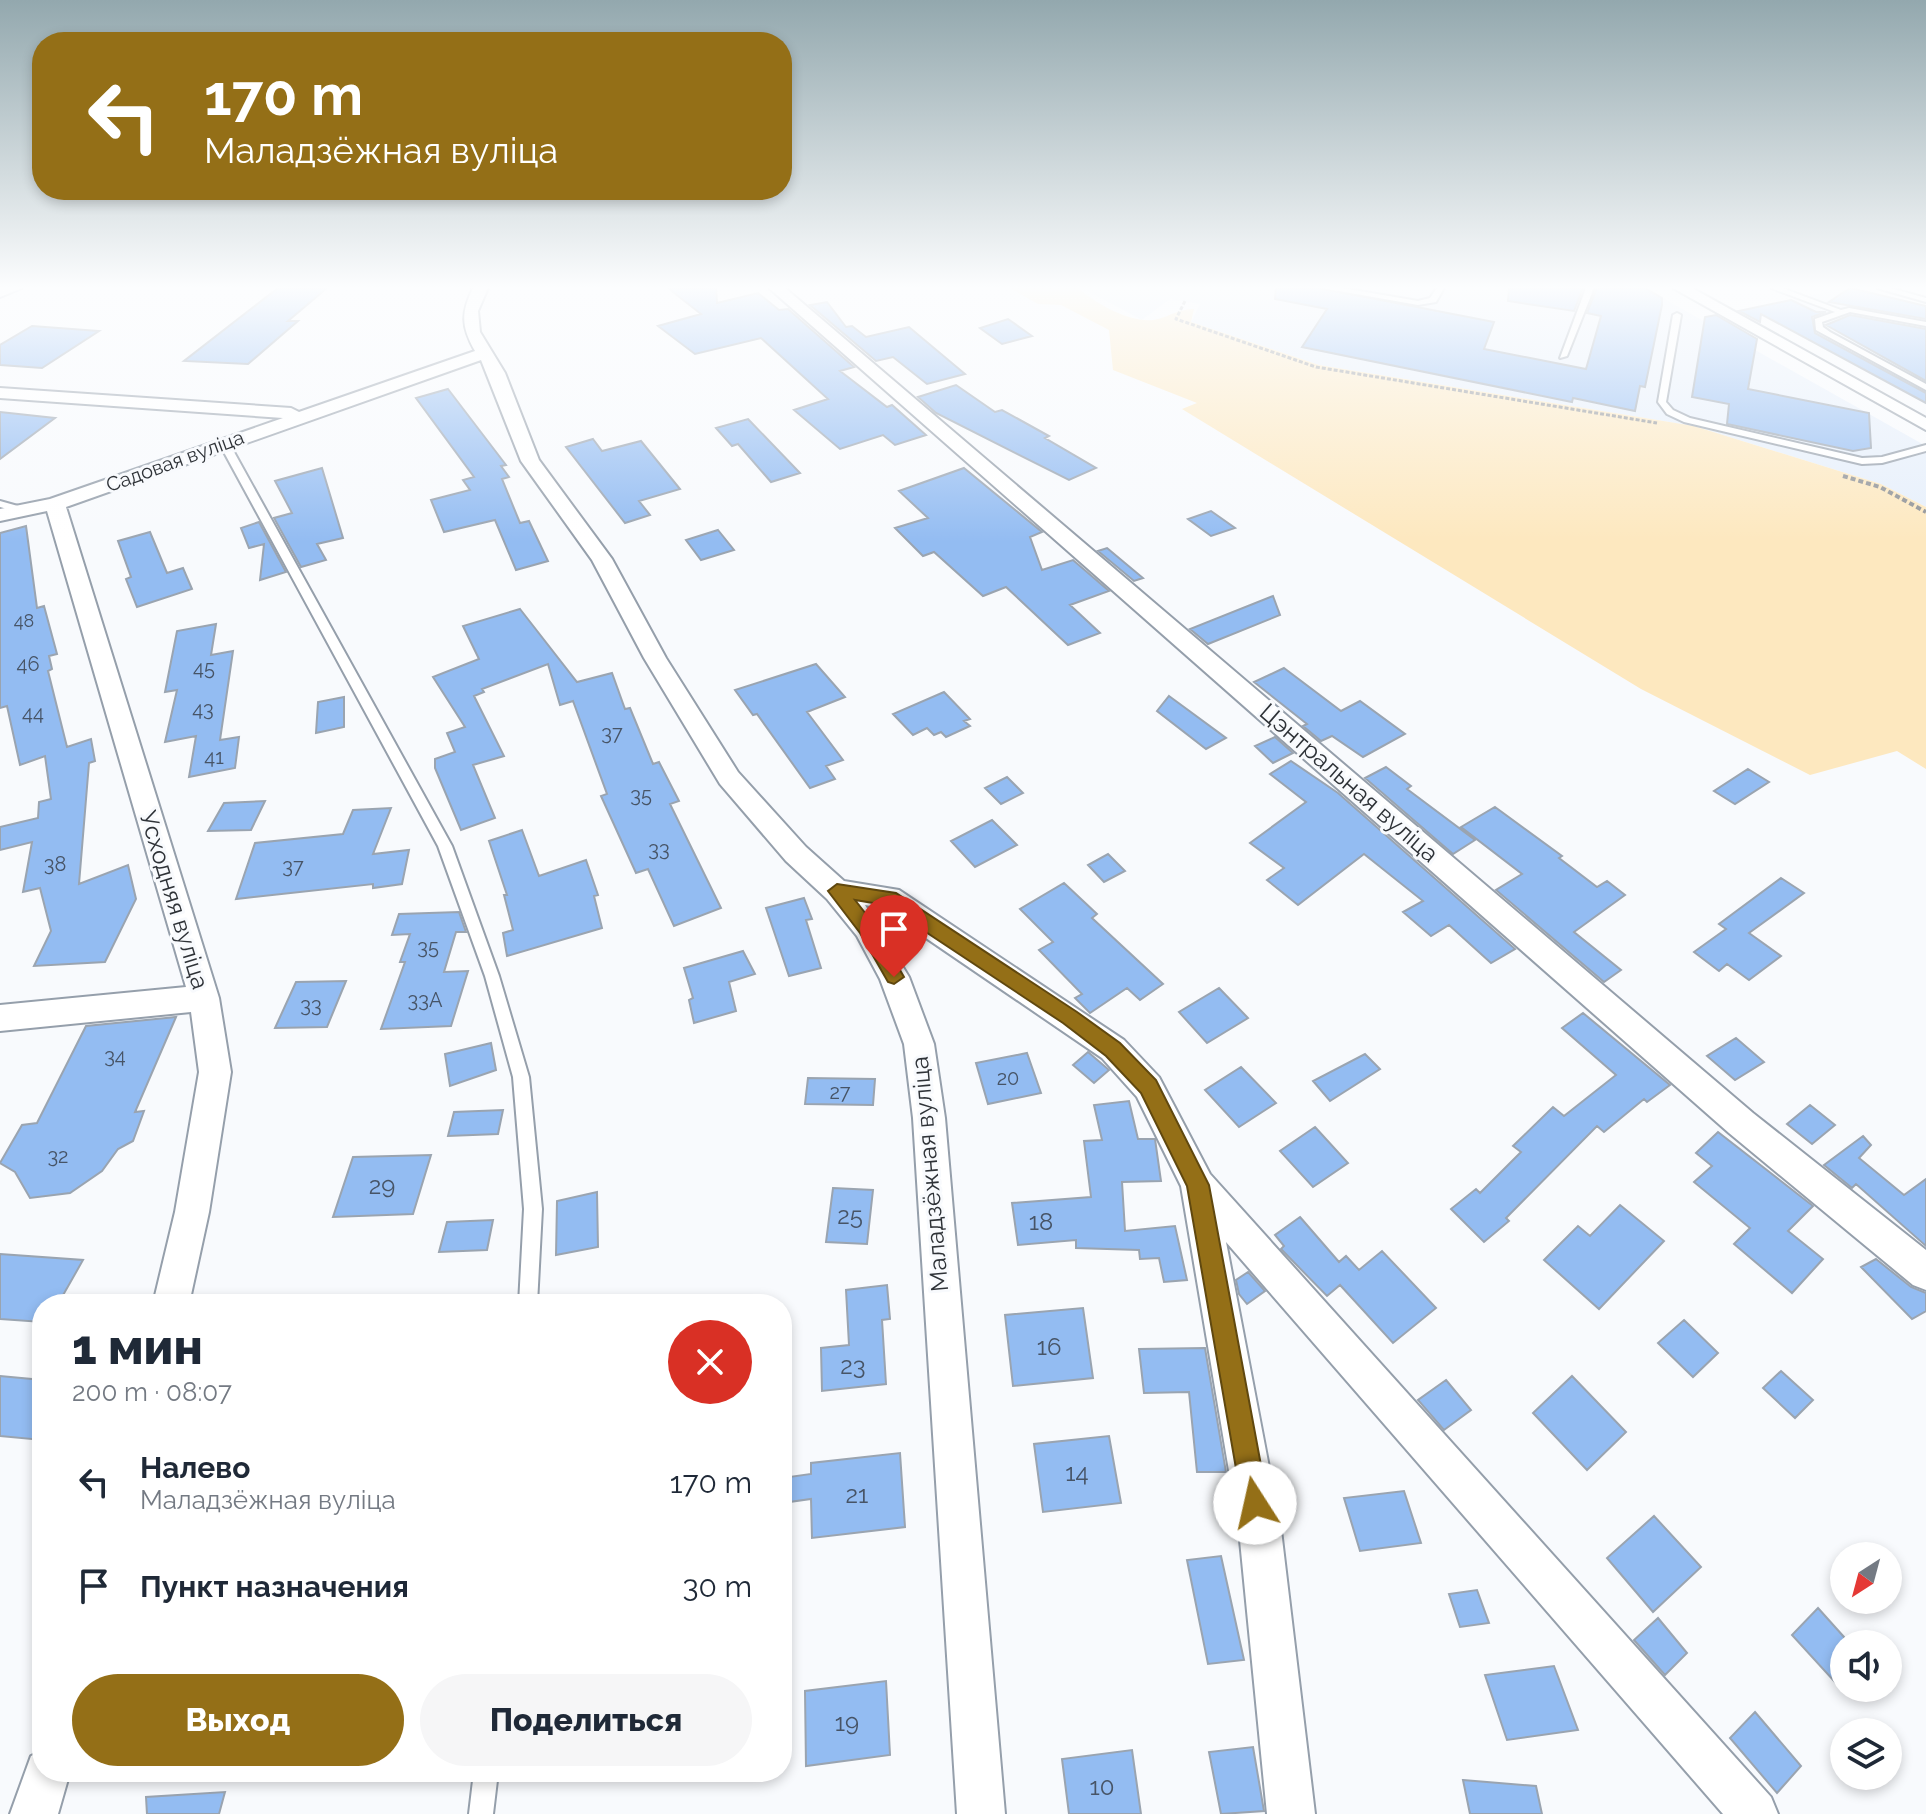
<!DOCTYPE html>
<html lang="ru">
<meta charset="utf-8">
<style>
body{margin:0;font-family:Raleway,sans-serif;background:#f6f6f7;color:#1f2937;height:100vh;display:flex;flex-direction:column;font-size:30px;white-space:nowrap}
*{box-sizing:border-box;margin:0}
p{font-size:26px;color:#747a83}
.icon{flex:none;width:44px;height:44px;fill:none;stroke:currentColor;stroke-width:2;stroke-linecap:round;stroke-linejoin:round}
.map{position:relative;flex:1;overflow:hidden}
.panel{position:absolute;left:32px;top:1294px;width:760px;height:488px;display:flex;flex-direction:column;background:#fff;border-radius:32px;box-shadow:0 4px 12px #0003}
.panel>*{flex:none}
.guide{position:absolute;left:32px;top:32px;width:760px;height:168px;border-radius:32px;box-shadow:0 4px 12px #0003;background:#946f17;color:#fff;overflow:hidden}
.needle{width:52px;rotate:216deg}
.fabs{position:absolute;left:1830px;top:1542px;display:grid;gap:16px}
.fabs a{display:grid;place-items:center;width:72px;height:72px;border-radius:50%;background:#fff;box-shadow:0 4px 12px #0003;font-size:40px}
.pin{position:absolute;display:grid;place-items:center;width:68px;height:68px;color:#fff;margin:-82px -34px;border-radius:50% 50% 50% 0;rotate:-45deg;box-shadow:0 0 8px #0007}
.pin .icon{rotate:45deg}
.me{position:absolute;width:88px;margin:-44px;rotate:350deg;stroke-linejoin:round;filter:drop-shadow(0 0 6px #0008)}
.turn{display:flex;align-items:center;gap:28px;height:168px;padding:0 40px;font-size:36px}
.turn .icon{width:104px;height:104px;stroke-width:2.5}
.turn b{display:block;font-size:56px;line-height:68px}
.round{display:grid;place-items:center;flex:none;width:84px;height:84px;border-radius:42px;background:#f6f6f7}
.overview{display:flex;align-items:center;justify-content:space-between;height:136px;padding:0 40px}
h1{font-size:48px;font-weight:800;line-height:60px}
.action{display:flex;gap:16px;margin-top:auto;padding:16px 40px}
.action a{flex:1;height:92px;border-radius:48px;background:#946f17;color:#fff;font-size:32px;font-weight:800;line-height:92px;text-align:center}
.action a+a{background:#f6f6f7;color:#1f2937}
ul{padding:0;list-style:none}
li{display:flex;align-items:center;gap:24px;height:104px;padding:0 40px}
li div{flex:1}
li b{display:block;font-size:30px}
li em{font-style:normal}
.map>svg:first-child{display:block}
.built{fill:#e6effb}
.green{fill:#fde8bf}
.building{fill:#93bcf2;stroke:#9aa4b0;stroke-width:2}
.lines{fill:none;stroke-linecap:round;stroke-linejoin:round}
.service-casing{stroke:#959fab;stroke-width:4}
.minor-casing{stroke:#959fab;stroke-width:4}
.path-far1{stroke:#8d9094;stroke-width:3;stroke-dasharray:4 2;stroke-linecap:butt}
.path{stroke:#8d9094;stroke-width:4;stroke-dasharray:5 3;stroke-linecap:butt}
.service{fill:#fff;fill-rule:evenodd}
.minor{fill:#fff;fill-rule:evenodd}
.route{fill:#946f17;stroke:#60480f;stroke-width:2}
.labels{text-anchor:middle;stroke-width:6;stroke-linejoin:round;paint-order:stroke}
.far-number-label{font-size:18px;fill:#475466}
.far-street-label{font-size:20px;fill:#2e3237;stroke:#f8fafd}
.number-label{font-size:20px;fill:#475466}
.street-label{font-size:24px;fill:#2e3237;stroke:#f8fafd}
.near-number-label{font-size:24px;fill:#475466}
</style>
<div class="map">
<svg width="1926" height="1814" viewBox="0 0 1926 1814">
<rect width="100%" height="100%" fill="#f8fafd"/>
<path class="built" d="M1082 288H1645L1926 446V507L1881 484 1694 426 1319 365 1191 322 1200 304 1170 299 1142 320Z
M1847 288 1926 306V403L1751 308Z"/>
<path class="green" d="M1010 288H1079C1095 304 1136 326 1158 319 1173 315 1176 310 1194 309L1191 322 1319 365 1694 426 1881 484 1926 507V769L1897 751 1810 775 1641 689 1182 409 1197 403 1113 370 1109 330 1061 305 1038 304Z"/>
<path class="building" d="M278 288H327L288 321H298L248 364 184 361Z
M668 288H716L717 303 758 293 779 310 788 309 854 367 840 371 887 407 892 405 926 435 895 445 883 435 840 449 794 410 828 399 761 338 695 354 658 326 701 314Z
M1276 288H1319L1494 322 1484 349 1586 369 1601 316 1587 313 1597 288H1645L1662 298V305L1645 387 1640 386 1635 411 1573 398 1572 402 1302 347 1327 309 1275 299Z
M1509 288H1583L1574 311 1508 301Z
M1850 288 1926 306V319L1829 302Z
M1791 300 1816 312H1826L1812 317 1815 333 1926 393V403L1761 314 1760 322 1739 311Z
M827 302 846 327 852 326 866 337 909 327 965 374 927 384 893 357 876 361 810 305Z
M1716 315 1757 339 1748 389 1869 413 1871 448 1853 451 1727 424 1729 404 1692 397 1705 317Z
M1850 315 1926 329V381L1826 325Z
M1008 319 1032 336 1002 344 980 328Z
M32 326 99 331 42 368 0 365V345Z
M956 385 995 412 1002 410 1049 436 1045 438 1096 468 1069 480 936 413 918 397Z
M448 389 506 465 501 466 509 477 502 479 520 523 529 521 548 561 516 570 495 520 444 532 431 500 470 490 463 480 474 477 416 398Z
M0 412 55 418 0 459Z
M748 419 800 473 771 482 738 444 732 446 716 428Z
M593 439 602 451 641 441 680 489 639 501 650 515 625 523 566 447Z
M322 468 343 538 317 544 326 560 301 567 274 518 292 513 275 481Z
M964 468 1042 532 1030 537 1042 570 1073 560 1109 591 1070 605 1100 633 1068 645 1006 587 983 596 934 552 923 556 895 528 928 518 899 491Z
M1211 511 1235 528 1211 536 1188 519Z
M259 522 286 572 260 580 264 544 249 548 241 528Z
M26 526 37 608 44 606 57 654 49 656 52 669 48 671 67 747 91 739 95 761 89 763 79 884 128 865 136 899 105 962 34 966 51 931 40 888 23 892 32 842 0 850V827L38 818 39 802 51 799 45 756 20 765 7 706 0 708V533Z
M718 530 734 550 701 560 686 540Z
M150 532 167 573 183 568 192 589 137 607 126 579 131 577 118 541Z
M1107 548 1143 578 1134 581 1098 551Z
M1273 596 1280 615 1208 644 1190 629Z
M520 609 577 682 612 673 625 709 630 708 653 764 659 762 679 801 670 804 721 908 674 926 648 869 636 873 601 796 607 794 573 701 560 705 548 664 482 689 484 692 474 696 504 756 473 765 495 818 461 830 435 768V759L455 752 447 733 465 727 433 677 479 659 463 626Z
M216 624 211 655 233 651 220 740 239 737 235 768 189 777 196 736 165 742 177 690 165 692 177 631Z
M816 664 845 697 807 712 843 760 826 766 835 779 810 788 757 714 753 715 735 690Z
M1284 668 1341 711 1360 701 1405 734 1363 757 1332 736 1321 741 1303 726 1307 724 1254 682Z
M944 692 970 719 964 721 970 726 946 737 941 732 934 735 927 728 913 735 893 714Z
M1169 696 1226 738 1206 749 1157 711Z
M344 697V727L316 733 318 702Z
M1275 737 1293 753 1273 763 1255 746Z
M1291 761 1338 793 1515 949 1491 963 1449 925 1431 936 1403 912 1423 901 1364 854 1298 905 1267 880 1284 868 1250 843 1306 802 1270 774Z
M1386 767 1411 786 1407 789 1475 840 1453 854 1365 778Z
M1748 769 1769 782 1735 804 1714 791Z
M1007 777 1023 793 1001 804 985 788Z
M265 801 251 830 208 831 224 803Z
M1495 807 1562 856 1559 858 1597 887 1607 881 1625 895 1574 932 1621 970 1604 982 1496 890 1522 874 1461 827Z
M391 808 373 854 409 850 402 884 373 888V884L236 899 255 843 343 834 353 810Z
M992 820 1017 845 975 867 951 841Z
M522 830 539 876 586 860 598 895 594 896 602 928 507 956 503 933 513 930 504 895H507L489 841Z
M1108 854 1125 871 1104 882 1088 865Z
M1781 878 1804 893 1749 933 1781 956 1749 980 1727 964 1719 971 1694 952 1726 929 1719 924Z
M1064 883 1097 914 1092 918 1163 984 1140 1000 1127 988 1090 1013 1075 998 1082 994 1039 950 1053 942 1020 909Z
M804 898 812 919 806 920 821 968 789 976 766 908Z
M459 912 466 932H456L444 972 468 971 451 1026 381 1029 405 962H400L410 934 392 935 399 914Z
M743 951 755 974 729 982 736 1011 694 1023 689 1000 693 998 684 968Z
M346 981 327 1027 275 1028 296 982Z
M1219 988 1248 1018 1207 1043 1179 1012Z
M1583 1013 1670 1085 1647 1102 1644 1099 1604 1132 1597 1126 1506 1218 1509 1221 1484 1242 1451 1209 1476 1189 1480 1193 1521 1152 1513 1146 1553 1107 1564 1116 1616 1075 1562 1028Z
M176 1017 135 1112 144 1111 133 1141 118 1149 102 1171 70 1193 30 1198 15 1172 0 1163 22 1125 37 1123 86 1026Z
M1736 1038 1764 1062 1735 1080 1707 1056Z
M491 1043 496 1070 450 1086 445 1054Z
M1088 1052 1109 1070 1094 1083 1073 1065Z
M1027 1053 1041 1093 988 1104 976 1063Z
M1365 1054 1380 1069 1330 1101 1313 1081Z
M1241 1067 1276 1103 1239 1127 1205 1090Z
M808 1078 875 1079 873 1105 805 1104Z
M1129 1101 1138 1139H1155L1161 1181 1122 1182 1125 1231 1175 1226 1187 1280 1164 1282 1159 1258 1140 1259 1139 1250 1076 1248V1240L1018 1245 1012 1203 1091 1197 1084 1141 1102 1140 1094 1105Z
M1810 1105 1835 1125 1812 1144 1787 1124Z
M503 1110 498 1134 448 1136 454 1112Z
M1315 1127 1348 1163 1313 1187 1280 1151Z
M1718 1132 1813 1206 1788 1231 1823 1259 1792 1293 1734 1244 1750 1228 1694 1182 1712 1166 1696 1153Z
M1863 1136 1871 1145 1859 1158 1904 1195 1926 1179V1246L1856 1184 1852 1188 1824 1165Z
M431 1155 413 1214 333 1217 353 1157Z
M833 1188 873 1190 867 1244 826 1242Z
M597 1192 598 1247 556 1255 557 1201Z
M1620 1205 1664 1241 1599 1309 1544 1260 1578 1226 1590 1236Z
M1300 1217 1339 1262 1346 1256 1359 1270 1382 1251 1436 1308 1393 1343 1340 1285 1327 1296 1281 1249 1284 1246 1275 1235Z
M493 1220 487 1250 439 1252 447 1222Z
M0 1254 83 1260 58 1304H42V1322L0 1319Z
M1876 1259 1911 1287 1926 1293V1311L1912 1319 1861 1267Z
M1248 1272 1265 1291 1247 1304 1239 1294 1236 1280Z
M887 1285 890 1319 882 1320 886 1384 822 1391 821 1348 849 1345 846 1290Z
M1083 1308 1093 1378 1013 1386 1005 1315Z
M1684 1320 1718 1353 1693 1377 1658 1343Z
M1205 1348 1226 1472H1197L1189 1392 1144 1393 1139 1349Z
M1781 1371 1813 1400 1795 1418 1763 1388Z
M0 1376 42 1380V1440L0 1436Z
M1572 1376 1626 1432 1587 1470 1533 1413Z
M1446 1380 1471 1410 1444 1430 1418 1400Z
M1109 1436 1121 1503 1043 1512 1034 1444Z
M900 1453 905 1527 812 1538 811 1499 782 1503V1478L811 1474V1463Z
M1404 1491 1421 1543 1360 1551 1344 1498Z
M1654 1516 1701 1567 1653 1612 1607 1558Z
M1221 1556 1244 1660 1208 1664 1187 1560Z
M1477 1590 1489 1623 1460 1627 1449 1594Z
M1818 1608 1844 1637V1692L1792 1635Z
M1658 1618 1687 1653 1665 1675 1634 1640Z
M1554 1666 1578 1730 1507 1740 1485 1675Z
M886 1681 890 1755 806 1766 805 1691Z
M1755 1712 1801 1766 1777 1793 1730 1738Z
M1253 1747 1264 1811 1221 1814 1209 1752Z
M1132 1750 1141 1814H1069L1062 1759Z
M1463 1780 1536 1786 1542 1814H1470Z
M225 1792 219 1814H147L146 1797Z"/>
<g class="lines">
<defs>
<path id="service" d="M1322 288H1342L1418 301 1430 298 1437 288H1444L1436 302 1418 305Z
M1586 288H1594L1567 356 1560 358Z
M1771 288H1782L1841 310 1849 308 1926 322V326L1850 312 1822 322 1823 327 1830 332 1926 384V390L1816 330 1815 319 1835 312Z
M1877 288H1890L1926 298V302Z
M1677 313 1681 315 1666 402 1673 410 1690 418 1862 458 1882 457 1926 445V451L1882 463 1862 464 1684 422 1667 414 1658 402 1673 315Z
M221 441 229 443 452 846 499 976 529 1077 542 1209 537 1304H519L524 1209 513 1077 485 976 438 846 219 443Z
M0 501 25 508 27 510 22 513 0 507Z
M474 1772H498L493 1814H469Z"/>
<path id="minor" d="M0 288H22L0 297Z
M473 288H488L478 311 480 332 505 373 539 460 612 559 666 658 738 772 806 847 844 881 899 890 1124 1040 1159 1077 1210 1174 1771 1797 1778 1814H1723L1226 1242 1281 1530 1315 1814H1267L1239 1530 1181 1186 1137 1097 1102 1058 882 908 865 905 909 977 934 1044 945 1118 1005 1814H957L913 1118 904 1044 880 979 857 936 827 899 786 861 720 784 644 658 592 560 521 461 481 360 66 507 219 998 231 1072 209 1212 189 1304H153L175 1212 199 1072 191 1012 0 1031V1005L186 987 47 511 0 521V509L50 499 283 418 0 398V388L291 408 299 412 475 351C461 326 461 313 473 288Z
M769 288H785L1753 1113 1926 1250V1290L1913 1285 1729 1133Z
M1673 288H1692L1926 418V430Z
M42 1751V1772H70L58 1814H10L31 1756Z"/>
</defs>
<use href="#service" class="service-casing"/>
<use href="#minor" class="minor-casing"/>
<path class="path-far1" d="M1185 301 1176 319 1316 367 1657 423"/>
<path class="path" d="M1843 476 1880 487 1926 512"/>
<use href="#service" class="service"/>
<use href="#minor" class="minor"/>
</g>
<linearGradient id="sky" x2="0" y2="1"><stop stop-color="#93a8ae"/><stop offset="0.53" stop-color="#fcfdfe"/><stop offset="1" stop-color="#fcfdfe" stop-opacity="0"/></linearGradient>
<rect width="1926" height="542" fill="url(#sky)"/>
<path class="route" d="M837 884 896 893 1077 1012 1120 1043 1156 1080 1209 1185 1268 1503 1265 1513 1255 1516 1246 1513 1242 1503 1187 1186 1141 1093 1106 1056 1063 1023 885 905 855 900 873 923 904 977 894 984 888 982 860 933 828 891Z"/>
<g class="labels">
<g class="far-number-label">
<text x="24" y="627">48</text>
</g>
<g class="far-street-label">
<text transform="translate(175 461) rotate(-20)" y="7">Садовая вуліца</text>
</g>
<g class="number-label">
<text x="28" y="671">46</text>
<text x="204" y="675">45</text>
<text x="203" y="716">43</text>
<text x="33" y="720">44</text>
<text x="612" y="740">37</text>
<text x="214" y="764">41</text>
<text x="641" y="802">35</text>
<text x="659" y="856">33</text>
<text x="55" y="871">38</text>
<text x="293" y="873">37</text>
<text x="428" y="954">35</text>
<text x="425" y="1007">33А</text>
<text x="311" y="1012">33</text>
<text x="115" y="1063">34</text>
<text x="1008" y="1085">20</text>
<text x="840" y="1099">27</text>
<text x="58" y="1163">32</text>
</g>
<g class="street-label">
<text transform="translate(1349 783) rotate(41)" y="8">Цэнтральная вуліца</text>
<text transform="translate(174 900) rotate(73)" y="8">Усходняя вуліца</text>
<text transform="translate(930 1174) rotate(-95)" y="8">Маладзёжная вуліца</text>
</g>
<g class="near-number-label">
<text x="382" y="1194">29</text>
<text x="850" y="1224">25</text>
<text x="1041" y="1230">18</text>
<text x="1049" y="1355">16</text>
<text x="853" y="1374">23</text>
<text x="1077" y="1481">14</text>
<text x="857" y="1503">21</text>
<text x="847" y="1731">19</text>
<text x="1102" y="1795">10</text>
</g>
</g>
</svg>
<div class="fabs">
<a><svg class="needle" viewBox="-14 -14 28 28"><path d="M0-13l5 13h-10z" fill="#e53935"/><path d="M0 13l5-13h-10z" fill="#747a83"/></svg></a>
<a><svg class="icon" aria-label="sound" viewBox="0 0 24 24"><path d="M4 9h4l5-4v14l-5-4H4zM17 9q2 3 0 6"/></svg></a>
<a><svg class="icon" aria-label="layers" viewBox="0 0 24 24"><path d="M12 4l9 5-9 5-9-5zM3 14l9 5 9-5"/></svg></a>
</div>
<div class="pin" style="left:894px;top:977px;background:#d93025"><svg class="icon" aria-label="arrive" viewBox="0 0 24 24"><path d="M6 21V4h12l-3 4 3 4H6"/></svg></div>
<svg class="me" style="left:1255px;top:1503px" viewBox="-20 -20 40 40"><circle r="19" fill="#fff"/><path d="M0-13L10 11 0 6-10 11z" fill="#946f17"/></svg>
<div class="guide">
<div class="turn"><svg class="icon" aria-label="left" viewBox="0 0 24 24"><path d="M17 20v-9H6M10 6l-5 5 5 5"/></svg><div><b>170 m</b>Маладзёжная вуліца</div></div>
</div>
<section class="panel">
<div class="overview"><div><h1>1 мин</h1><p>200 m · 08:07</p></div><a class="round" style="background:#d93025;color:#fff"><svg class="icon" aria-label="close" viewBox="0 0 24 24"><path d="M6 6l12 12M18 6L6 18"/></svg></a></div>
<ul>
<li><svg class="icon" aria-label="left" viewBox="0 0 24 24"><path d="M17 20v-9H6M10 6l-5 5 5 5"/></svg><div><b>Налево</b><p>Маладзёжная вуліца</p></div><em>170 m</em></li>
<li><svg class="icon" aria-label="arrive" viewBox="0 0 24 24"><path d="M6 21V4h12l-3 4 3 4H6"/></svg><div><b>Пункт назначения</b></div><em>30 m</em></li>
</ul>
<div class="action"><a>Выход</a><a>Поделиться</a></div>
</section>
</div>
